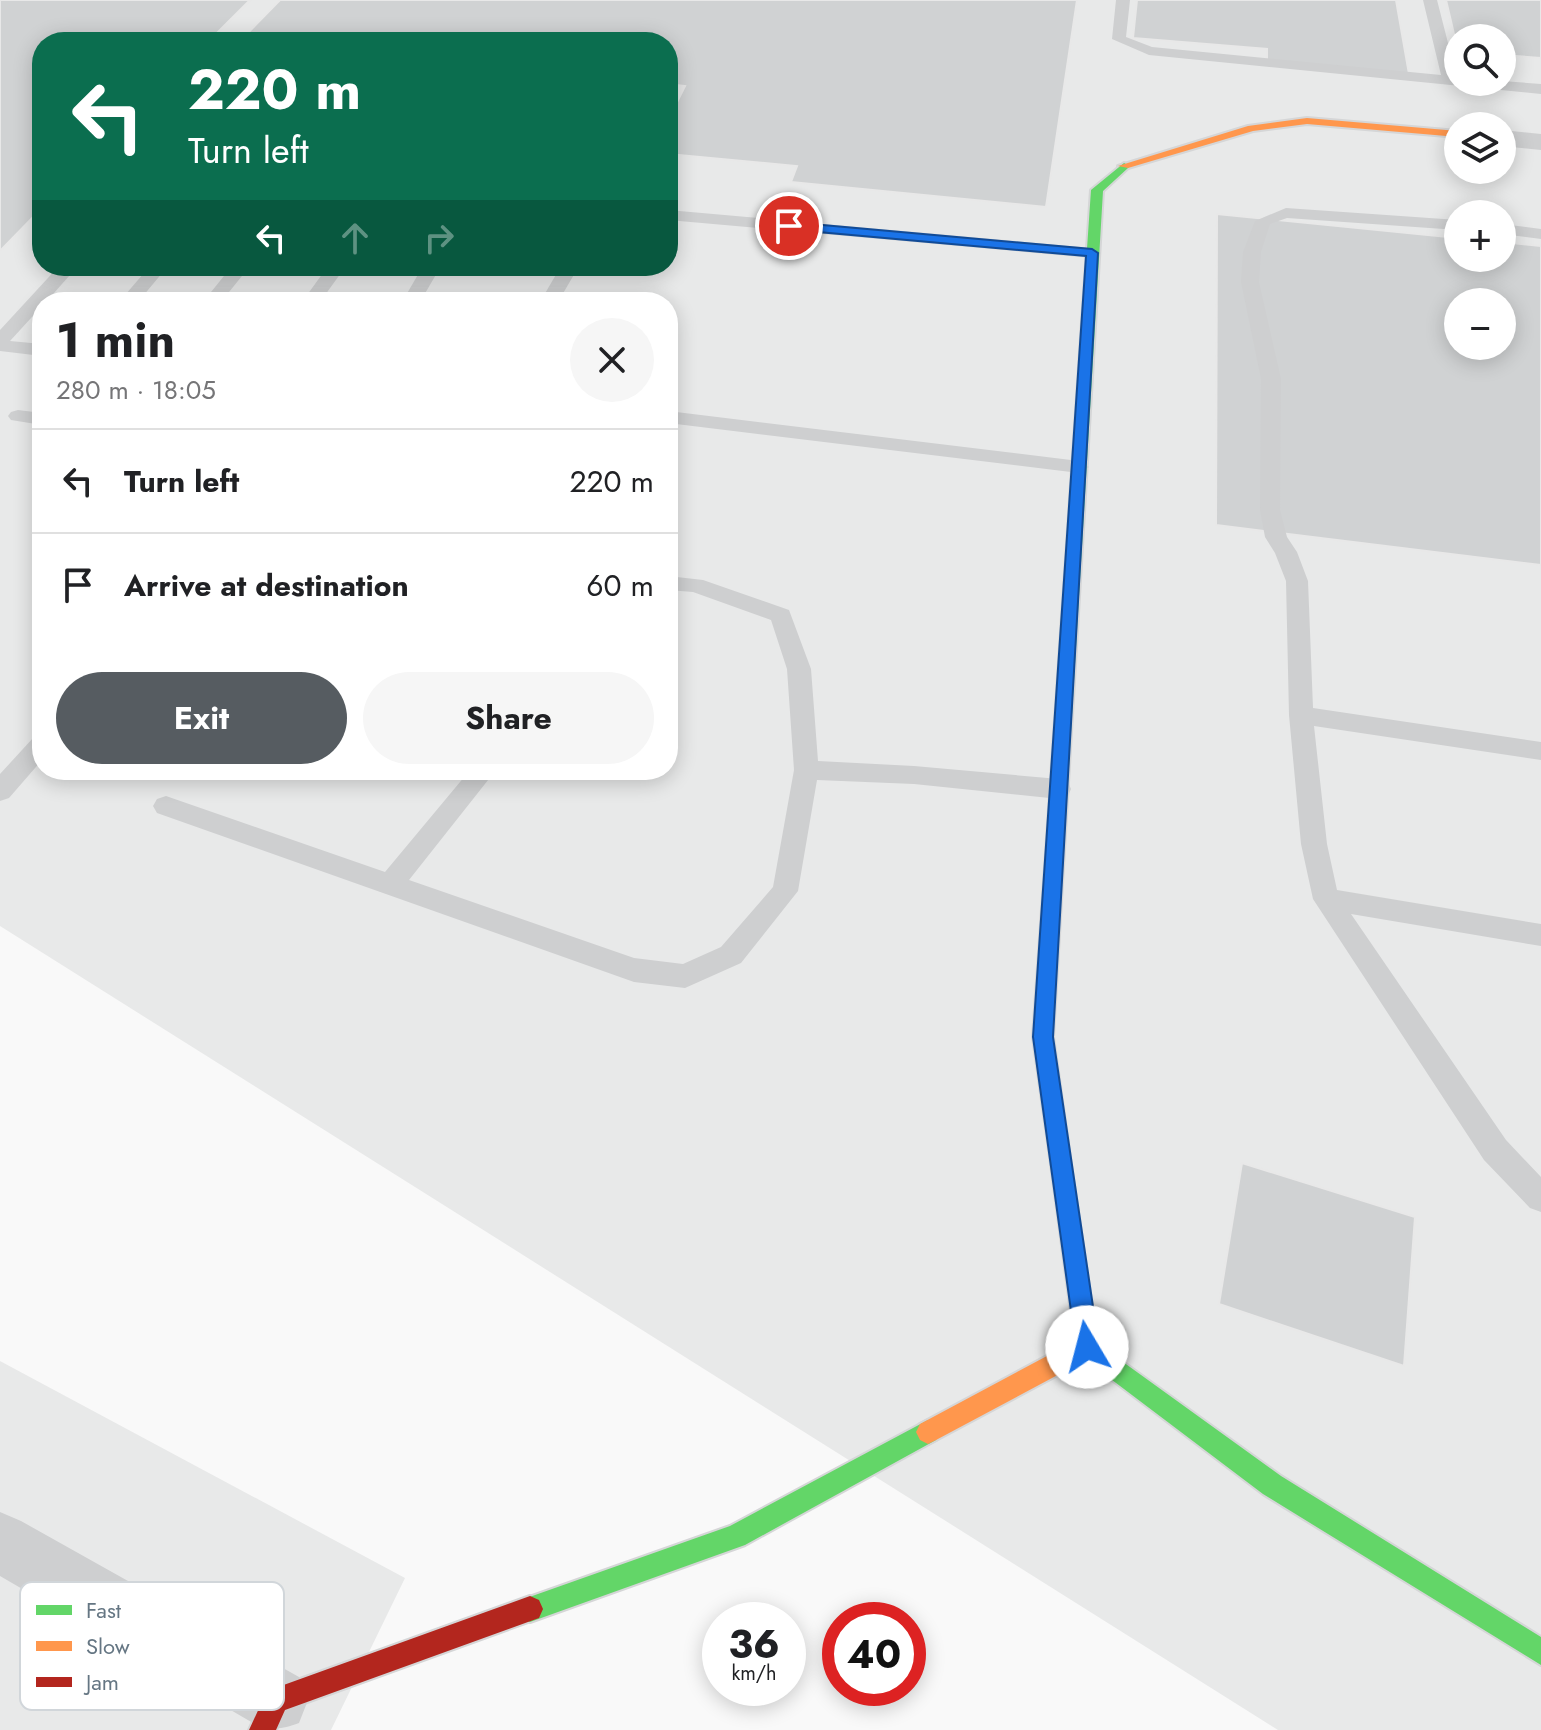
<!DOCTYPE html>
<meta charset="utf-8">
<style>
body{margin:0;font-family:Jost,sans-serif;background:#f6f6f6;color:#202124;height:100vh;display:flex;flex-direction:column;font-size:30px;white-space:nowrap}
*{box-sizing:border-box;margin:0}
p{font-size:26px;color:#757577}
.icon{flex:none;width:44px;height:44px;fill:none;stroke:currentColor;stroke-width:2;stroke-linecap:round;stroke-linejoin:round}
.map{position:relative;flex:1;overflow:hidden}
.panel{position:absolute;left:32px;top:292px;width:646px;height:488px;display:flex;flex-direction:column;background:#fff;border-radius:32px;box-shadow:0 4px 20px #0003}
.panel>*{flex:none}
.top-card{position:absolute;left:32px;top:32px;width:646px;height:244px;border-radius:32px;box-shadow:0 4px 20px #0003;background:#0b6e4f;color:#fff;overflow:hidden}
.controls{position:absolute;left:1444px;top:24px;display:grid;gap:16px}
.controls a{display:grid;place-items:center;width:72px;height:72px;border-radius:50%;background:#fff;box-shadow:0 4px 20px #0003;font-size:40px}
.speed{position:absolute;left:702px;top:1602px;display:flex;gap:16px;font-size:40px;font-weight:700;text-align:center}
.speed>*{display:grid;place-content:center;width:104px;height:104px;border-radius:50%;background:#fff;box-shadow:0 4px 20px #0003;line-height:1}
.speed small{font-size:20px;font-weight:400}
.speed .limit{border:12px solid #d22;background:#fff;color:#111}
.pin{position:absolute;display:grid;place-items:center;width:68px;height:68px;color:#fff;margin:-34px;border:4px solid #fff;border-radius:50%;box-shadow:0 2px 8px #0007}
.me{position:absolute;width:88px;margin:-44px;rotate:352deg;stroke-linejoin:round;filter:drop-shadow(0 0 6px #0008)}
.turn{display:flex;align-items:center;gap:28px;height:168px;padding:0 24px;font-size:36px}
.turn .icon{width:104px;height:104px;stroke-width:2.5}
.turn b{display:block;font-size:56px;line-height:68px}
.lanes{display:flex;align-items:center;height:76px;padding:0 24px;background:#0003;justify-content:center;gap:40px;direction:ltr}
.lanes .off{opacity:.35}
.round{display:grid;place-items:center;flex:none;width:84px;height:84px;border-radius:42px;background:#f6f6f6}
.head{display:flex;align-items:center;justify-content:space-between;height:136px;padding:0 24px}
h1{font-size:48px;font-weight:700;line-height:60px}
.action{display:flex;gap:16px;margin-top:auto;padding:16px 24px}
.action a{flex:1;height:92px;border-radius:48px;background:#565c61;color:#fff;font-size:32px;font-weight:700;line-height:92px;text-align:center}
.action a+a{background:#f6f6f6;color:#202124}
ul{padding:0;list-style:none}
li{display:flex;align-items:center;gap:24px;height:104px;padding:0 24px;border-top:2px solid #e0e0e0}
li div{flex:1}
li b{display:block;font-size:30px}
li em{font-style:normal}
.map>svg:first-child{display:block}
.built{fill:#e8e9e9;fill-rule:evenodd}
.building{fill:#d0d2d3;stroke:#e8e8e8;stroke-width:2;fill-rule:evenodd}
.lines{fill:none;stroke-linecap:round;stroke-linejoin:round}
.fast-casing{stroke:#d5d6d7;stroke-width:4}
.slow-casing{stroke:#d5d6d7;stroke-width:4}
.jam-casing{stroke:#d5d6d7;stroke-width:4}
.lane{fill:#cecfd0;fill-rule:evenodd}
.street{fill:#cecfd0;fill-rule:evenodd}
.fast{fill:#63d668;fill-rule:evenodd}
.slow{fill:#ff974d;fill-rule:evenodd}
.jam{fill:#b3261e;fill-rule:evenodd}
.route{fill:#1a73e8;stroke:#114b97;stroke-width:2}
.key{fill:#fff;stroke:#d1d6da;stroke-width:2}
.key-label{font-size:22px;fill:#657683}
</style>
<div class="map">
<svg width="1541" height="1730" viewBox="0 0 1541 1730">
<rect width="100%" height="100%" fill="#f9f9f9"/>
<path class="built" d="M0 0H1541V1730H1278L0 926ZM1458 38H1502V82H1458ZM42 42H668V266H42ZM1458 126H1502V170H1458ZM1458 214H1502V258H1458ZM42 302H668V770H42ZM1458 302H1502V346H1458Z
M0 1361 405 1578 331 1730H0Z"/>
<path class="building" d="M0 0H250L208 42H42V208L0 251Z
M280 0H1077L1046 207 791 182 797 166 668 154V120L685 86 668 84V42H239Z
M1137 0H1396L1409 74 1267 62V49L1133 38Z
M1446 0H1541V58L1502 55V38H1458V51Z
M1217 214 1458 238V258H1502V242L1541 246V565L1216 525ZM1458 302H1502V346H1458Z
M1242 1163 1415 1217 1404 1366 1219 1304Z"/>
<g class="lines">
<defs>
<path id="fast" d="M1124 163 1130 166 1128 168 1103 191 1063 867 1060 872H1048L1045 867 1091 190Z
M1087 1336 1281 1476 1541 1637V1665L1263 1494 1079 1355 1076 1347 1079 1339Z
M928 1420 936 1424 940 1432 936 1440 745 1545 530 1622 521 1618 517 1609 521 1600 730 1526Z"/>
<path id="slow" d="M1307 118 1458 131V137L1307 124 1253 131 1128 168 1118 166 1248 126Z
M1061 1154 1068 1157 1071 1164 1098 1347 1095 1355 936 1440 928 1444 920 1440 916 1432 920 1424 1075 1341 1051 1164 1054 1157Z"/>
<path id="jam" d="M1054 860 1060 862 1063 867 1053 1037 1071 1164 1068 1171 1061 1174 1054 1171 1051 1164 1033 1037 1045 867 1048 862Z
M530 1596 539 1600 543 1609 539 1618 285 1710 276 1730H249L267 1691Z"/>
</defs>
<use href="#fast" class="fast-casing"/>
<use href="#slow" class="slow-casing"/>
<use href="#jam" class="jam-casing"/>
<path class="lane" d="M1116 0H1130L1126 37 1152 47 1441 75 1423 0H1437L1458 82 1502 81 1541 84V94L1149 55 1112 39Z
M1286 208 1458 220V230L1287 218 1270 224 1261 252 1259 282 1281 379 1280 510 1287 537 1297 552 1308 581 1313 708 1541 742V760L1314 726 1327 844 1337 890 1541 924V946L1351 914 1506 1140 1541 1177V1212L1530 1208 1484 1160 1313 899 1301 844 1289 715 1286 581 1275 553 1265 537 1260 510 1261 379 1241 282 1243 252 1255 221Z
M668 210 1092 248 1101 253 1092 258 668 220Z
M1502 224 1541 229V239L1502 234Z
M59 266H78L46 302H42V306L10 341 42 344V356L0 351V330Z
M150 266H168L138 302H119Z
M232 266H250L221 302H203Z
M328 266H346L320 302H302Z
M423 266H441L420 302H402Z
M561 266H579L558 302H540Z
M18 410 42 413V425L11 420 8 416 11 412Z
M668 411 1079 461 1089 467 1079 473 668 423Z
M668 576 703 580 789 610 811 669 818 761 914 766 1059 779 1068 782 1071 789 1068 796 1059 799 914 784 817 780 798 891 741 963 685 988 634 982 157 813 153 806 157 799 166 796 385 872 470 770H496L409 880 634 958 683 964 721 947 773 887 794 770 787 669 771 620 693 592 668 590Z
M42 735V760L9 798 0 801V774L33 738Z"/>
<path class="street" d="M1502 130 1541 134V150L1502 146Z
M0 1512 21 1521 299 1677 308 1700 299 1723C280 1730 272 1730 253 1723L0 1576Z"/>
<use href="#fast" class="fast"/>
<use href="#slow" class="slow"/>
<use href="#jam" class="jam"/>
</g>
<path class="route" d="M789 222 1092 249 1098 253 1053 1037 1099 1347 1095 1355 1087 1358 1079 1355 1076 1347 1033 1037 1086 256 785 229V223Z"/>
<rect x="20" y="1582" width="264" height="128" rx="12" class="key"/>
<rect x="36" y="1605" width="36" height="10" fill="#63d668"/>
<rect x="36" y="1641" width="36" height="10" fill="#ff974d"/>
<rect x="36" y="1677" width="36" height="10" fill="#b3261e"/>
<g class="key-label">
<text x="86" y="1618">Fast</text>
<text x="86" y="1654">Slow</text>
<text x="86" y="1690">Jam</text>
</g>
</svg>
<div class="controls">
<a><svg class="icon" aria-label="search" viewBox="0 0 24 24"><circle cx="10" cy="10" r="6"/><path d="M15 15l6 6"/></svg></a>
<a><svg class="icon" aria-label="layers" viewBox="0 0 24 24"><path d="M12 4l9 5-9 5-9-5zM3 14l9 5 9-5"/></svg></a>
<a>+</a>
<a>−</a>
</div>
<div class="speed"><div>36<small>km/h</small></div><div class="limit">40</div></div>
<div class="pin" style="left:789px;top:226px;background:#d93025"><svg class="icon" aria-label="arrive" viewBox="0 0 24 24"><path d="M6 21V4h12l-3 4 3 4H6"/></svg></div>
<svg class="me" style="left:1087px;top:1347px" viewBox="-20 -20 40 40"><circle r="19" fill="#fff"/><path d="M0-13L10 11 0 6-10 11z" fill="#1a73e8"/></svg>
<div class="top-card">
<div class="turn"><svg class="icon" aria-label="left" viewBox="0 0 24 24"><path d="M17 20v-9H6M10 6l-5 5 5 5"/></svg><div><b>220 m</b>Turn left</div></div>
<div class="lanes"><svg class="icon" aria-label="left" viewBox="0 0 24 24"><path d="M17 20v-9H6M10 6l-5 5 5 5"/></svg><svg class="icon off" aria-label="ahead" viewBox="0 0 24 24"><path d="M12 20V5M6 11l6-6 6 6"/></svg><svg class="icon off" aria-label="right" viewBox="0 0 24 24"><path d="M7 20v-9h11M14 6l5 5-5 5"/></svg></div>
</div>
<section class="panel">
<div class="head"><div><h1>1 min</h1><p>280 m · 18:05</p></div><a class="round"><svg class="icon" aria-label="close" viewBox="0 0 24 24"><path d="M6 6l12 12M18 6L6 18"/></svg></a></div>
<ul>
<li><svg class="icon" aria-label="left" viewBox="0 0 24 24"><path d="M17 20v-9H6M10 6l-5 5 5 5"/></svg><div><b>Turn left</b></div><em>220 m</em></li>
<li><svg class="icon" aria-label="arrive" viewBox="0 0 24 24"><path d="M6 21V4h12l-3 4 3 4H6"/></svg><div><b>Arrive at destination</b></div><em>60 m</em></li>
</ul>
<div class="action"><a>Exit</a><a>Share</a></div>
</section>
</div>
